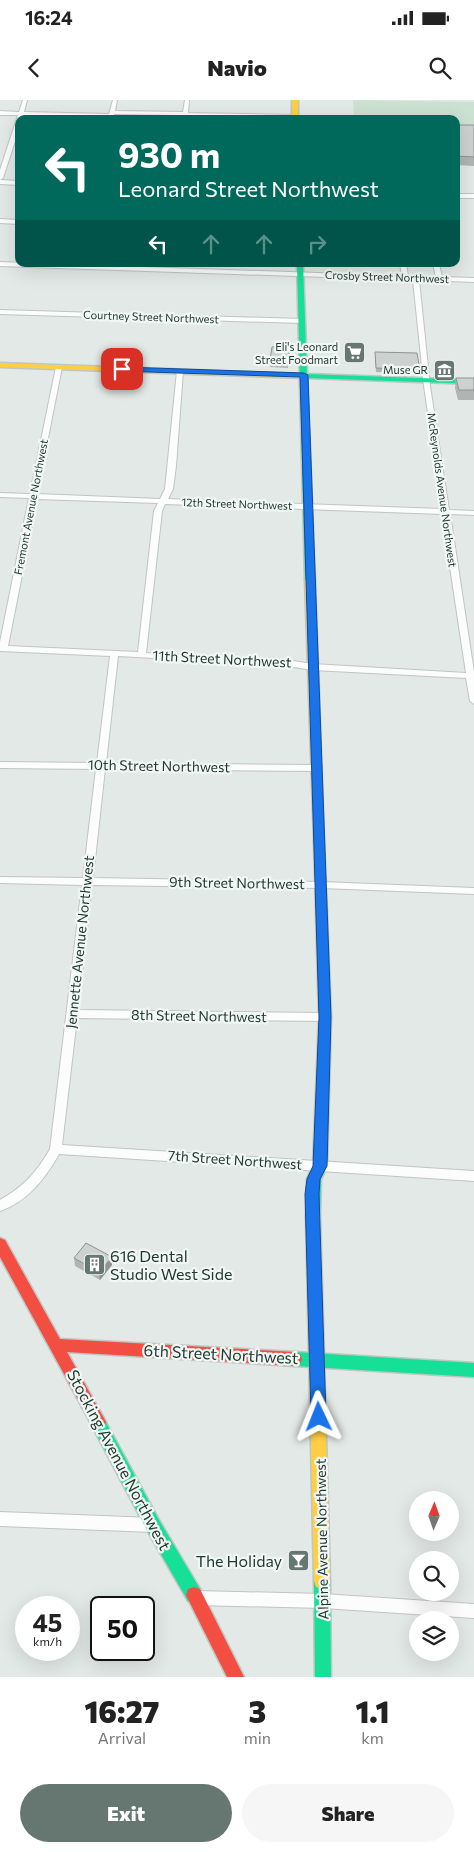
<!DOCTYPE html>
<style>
body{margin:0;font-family:Commissioner,sans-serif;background:#f6f6f6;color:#222;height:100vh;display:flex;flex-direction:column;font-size:19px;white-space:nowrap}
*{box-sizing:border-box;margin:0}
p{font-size:16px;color:#767676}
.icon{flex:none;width:28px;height:28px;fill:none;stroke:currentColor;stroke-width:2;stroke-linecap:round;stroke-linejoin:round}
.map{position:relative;height:1577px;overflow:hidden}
.details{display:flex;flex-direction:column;background:#fff;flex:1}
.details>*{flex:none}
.top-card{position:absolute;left:15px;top:15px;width:445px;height:152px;border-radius:10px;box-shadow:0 5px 20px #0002;background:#00695c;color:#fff;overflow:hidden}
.needle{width:32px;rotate:2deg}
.controls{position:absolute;left:409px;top:1391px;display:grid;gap:10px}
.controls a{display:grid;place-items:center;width:50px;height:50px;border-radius:50%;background:#fff;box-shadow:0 5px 20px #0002;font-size:25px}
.speed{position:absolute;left:15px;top:1496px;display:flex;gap:10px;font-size:25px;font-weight:700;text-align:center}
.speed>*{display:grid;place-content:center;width:65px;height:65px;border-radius:50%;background:#fff;box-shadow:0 5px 20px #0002;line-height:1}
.speed small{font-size:12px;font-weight:400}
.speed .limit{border:2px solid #111;border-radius:8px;background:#fff;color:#111}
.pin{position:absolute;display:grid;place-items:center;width:42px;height:42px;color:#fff;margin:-21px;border-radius:10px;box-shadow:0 2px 8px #0006}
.me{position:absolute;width:55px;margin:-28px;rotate:358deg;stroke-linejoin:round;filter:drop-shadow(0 0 4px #0008)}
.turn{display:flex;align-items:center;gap:18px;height:105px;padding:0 20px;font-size:22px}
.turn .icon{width:65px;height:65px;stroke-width:2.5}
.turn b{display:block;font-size:35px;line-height:42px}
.lanes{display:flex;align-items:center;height:48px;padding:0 20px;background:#0003;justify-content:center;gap:25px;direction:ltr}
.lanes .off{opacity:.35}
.eta{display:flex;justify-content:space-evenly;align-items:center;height:85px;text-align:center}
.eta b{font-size:30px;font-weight:800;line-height:35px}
.action{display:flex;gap:10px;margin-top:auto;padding:10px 20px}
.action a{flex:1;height:58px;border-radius:30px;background:#667771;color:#fff;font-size:20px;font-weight:800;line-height:58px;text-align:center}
.action a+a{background:#f6f6f6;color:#222}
.status{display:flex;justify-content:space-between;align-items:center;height:35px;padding:0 25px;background:#fff;direction:ltr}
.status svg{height:14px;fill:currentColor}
header{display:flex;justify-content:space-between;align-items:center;height:65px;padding:0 20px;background:#fff;font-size:22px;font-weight:800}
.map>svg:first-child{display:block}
.green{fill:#cde1d2}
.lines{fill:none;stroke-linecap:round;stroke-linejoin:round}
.street-casing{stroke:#c0c5c3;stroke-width:2}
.fast-casing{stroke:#bfc6c3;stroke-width:3}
.slow-casing{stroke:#bfc6c3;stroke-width:3}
.jam-casing{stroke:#bfc6c3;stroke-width:3}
.street{fill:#fbfcfb;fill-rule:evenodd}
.fast{fill:#16e098;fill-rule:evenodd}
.slow{fill:#ffcf43;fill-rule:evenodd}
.jam{fill:#f24e42;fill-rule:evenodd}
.wall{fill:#b0b5b3}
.shaded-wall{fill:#909392}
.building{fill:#cdd2d0;stroke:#909392}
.route{fill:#1a73e8;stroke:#114b97}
.labels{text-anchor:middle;stroke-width:4.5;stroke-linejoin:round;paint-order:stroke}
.far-street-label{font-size:11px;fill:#223a32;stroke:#f1f7f4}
.far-poi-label{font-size:11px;fill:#223a32;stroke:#f1f7f4;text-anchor:end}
.street-label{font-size:14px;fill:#223a32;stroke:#f1f7f4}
.near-poi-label{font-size:16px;fill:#223a32;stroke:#f1f7f4;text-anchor:start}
.near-street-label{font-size:16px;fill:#223a32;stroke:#f1f7f4}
</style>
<div class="status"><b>16:24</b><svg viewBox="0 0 49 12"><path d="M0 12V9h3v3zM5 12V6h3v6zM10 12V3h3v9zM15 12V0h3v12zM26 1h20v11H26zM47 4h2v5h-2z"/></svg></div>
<header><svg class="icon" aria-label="back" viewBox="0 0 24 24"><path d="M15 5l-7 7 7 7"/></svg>Navio<svg class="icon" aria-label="search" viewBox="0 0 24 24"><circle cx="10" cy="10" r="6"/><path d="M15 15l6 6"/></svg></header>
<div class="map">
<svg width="474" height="1577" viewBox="0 0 474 1577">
<rect width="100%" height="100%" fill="#e3e9e6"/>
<path class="green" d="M353 0 474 2V26L456 27V19H354Z"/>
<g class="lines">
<defs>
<path id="street" d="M23 0H27L24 12 109 14 113 0H117L115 11 183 12 185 0H189L188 13 295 15 298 17 295 19 188 16V19H183V15L114 14 113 19H109V17L23 15 22 19H19V29L3 78 0 80V70L18 15H0V11L19 12Z
M0 80 19 81V85L0 84Z
M456 94H474V98H456Z
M0 119 19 120V124L0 123Z
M0 162 402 176 400 164H406L408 176 436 177 433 164H439L442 177 474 178V182L419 180 430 286 449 410 474 411V415L450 414 474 572V604L470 601 466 578 313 570 280 565 118 556 106 663 317 665 322 668 317 671 105 669 93 778 321 782 474 788V794L321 788 92 785 78 910 325 913 329 914 330 917 329 920 325 921 77 918 62 1045 474 1071V1081L59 1054C45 1079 28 1101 0 1111V1100C23 1087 37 1072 50 1049L82 785 0 783V777L83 778 96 669 0 668V662L97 663 110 556 0 551V542L29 398 0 397V393L30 394 56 267 59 265 62 267 37 394 160 399 165 389 177 271 180 269 183 271 176 366 173 389 168 399 442 409 424 286 413 180 0 166ZM37 399 158 403 154 411 138 552 8 546ZM165 404 442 414 466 573 313 564 280 559 146 553 162 411Z
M0 210 302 219 305 221 302 223 0 214Z
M0 1412 153 1418 158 1420 160 1425 158 1430 153 1432 0 1426Z
M196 1491 323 1494 474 1504V1518L323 1508 196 1505 191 1503 189 1498 191 1493Z"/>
<path id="fast" d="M297 164H303L307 274 474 280V284L307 278 315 480 310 483 305 480Z
M319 737 324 741 331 917 327 1066 321 1079 320 1116 318 1120 313 1122 308 1120 306 1116 307 1079 313 1066 319 917 314 741Z
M295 1252 474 1263V1277L295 1266 290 1264 288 1259 290 1254Z
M98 1315 103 1317 159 1420 200 1489 202 1495 200 1501 194 1503 188 1501 147 1430 90 1322 93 1317Z
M322 1473 328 1475 330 1481 331 1577H315L314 1481 316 1475Z"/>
<path id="slow" d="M292 0H298V19H292Z
M0 263 305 274 309 276 305 278 0 267Z
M310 477 315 480 324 741 319 745 314 741 305 480Z
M313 1110 318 1112 320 1116 330 1481 328 1487 322 1489 316 1487 314 1481 306 1116 308 1112Z"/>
<path id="jam" d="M0 1138 5 1140 60 1239 295 1252 300 1254 302 1259 300 1264 295 1266 67 1252 106 1322 103 1327 98 1329 93 1327 0 1157Z
M194 1487 200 1489 244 1577H227L186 1495 188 1489Z"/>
</defs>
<use href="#street" class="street-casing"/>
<use href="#fast" class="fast-casing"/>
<use href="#slow" class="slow-casing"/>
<use href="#jam" class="jam-casing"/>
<use href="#street" class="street"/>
<use href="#fast" class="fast"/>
<use href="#slow" class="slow"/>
<use href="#jam" class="jam"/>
</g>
<path class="wall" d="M456 25H474V66L456 65Z
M290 247 288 268 270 267V260Z
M375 255 420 270V274L376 272Z
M456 278H474V300H458L455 288Z
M112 1157V1165L100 1180 75 1166 74 1158Z"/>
<path class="shaded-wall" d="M112 1157V1165L100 1180 99 1172Z"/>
<path class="building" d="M456 25H474V57L456 56Z
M272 247H290L288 261 270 260Z
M375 252 417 253 420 270 376 268Z
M456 278H474V290H459Z
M86 1143 112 1157 99 1172 74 1158Z"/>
<path class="route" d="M122 267 304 273 308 275 331 917 327 1066 320 1079 319 1094 326 1317 324 1322 319 1324 313 1322 311 1317 305 1094 307 1079 313 1066 319 917 300 277 119 271V267Z"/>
<defs>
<symbol id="supermarket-square" viewBox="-11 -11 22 22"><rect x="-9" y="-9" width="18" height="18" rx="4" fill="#667771" stroke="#f1f7f4"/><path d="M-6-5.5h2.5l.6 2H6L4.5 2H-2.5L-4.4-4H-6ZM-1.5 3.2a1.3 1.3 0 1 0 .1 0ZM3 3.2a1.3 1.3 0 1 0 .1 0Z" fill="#fff"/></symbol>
<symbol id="museum-square" viewBox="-11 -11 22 22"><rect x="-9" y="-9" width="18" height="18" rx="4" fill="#667771" stroke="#f1f7f4"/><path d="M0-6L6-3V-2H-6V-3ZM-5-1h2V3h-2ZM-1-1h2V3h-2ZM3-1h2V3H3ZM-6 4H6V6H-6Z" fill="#fff"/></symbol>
<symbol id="building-square" viewBox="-11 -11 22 22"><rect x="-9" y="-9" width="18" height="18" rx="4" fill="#667771" stroke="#f1f7f4"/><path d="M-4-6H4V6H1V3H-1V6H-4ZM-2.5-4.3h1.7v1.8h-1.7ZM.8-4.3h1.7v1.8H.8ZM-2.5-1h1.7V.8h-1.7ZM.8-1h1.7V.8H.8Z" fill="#fff"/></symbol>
<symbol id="bar-square" viewBox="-11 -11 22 22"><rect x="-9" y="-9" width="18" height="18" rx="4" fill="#667771" stroke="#f1f7f4"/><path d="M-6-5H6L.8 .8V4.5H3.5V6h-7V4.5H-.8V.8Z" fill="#fff"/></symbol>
</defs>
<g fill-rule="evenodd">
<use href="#supermarket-square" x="342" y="240" width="25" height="25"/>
<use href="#museum-square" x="432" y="258" width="25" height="25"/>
<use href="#building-square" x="82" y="1152" width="25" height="25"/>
<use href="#bar-square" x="286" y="1448" width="25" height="25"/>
</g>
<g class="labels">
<g class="far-street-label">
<text transform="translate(387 177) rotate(2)" y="4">Crosby Street Northwest</text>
<text transform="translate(151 217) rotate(2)" y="4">Courtney Street Northwest</text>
<text transform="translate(442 390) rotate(82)" y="4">McReynolds Avenue Northwest</text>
<text transform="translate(237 404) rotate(2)" y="4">12th Street Northwest</text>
<text transform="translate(31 407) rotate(-79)" y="4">Fremont Avenue Northwest</text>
</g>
<g class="far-poi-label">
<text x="338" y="251">Eli's Leonard<tspan x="338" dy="13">Street Foodmart</tspan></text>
<text x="428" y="274">Muse GR</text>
</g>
<g class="street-label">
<text transform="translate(222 559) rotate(3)" y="5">11th Street Northwest</text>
<text transform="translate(159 666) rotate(1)" y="5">10th Street Northwest</text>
<text transform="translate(237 783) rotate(1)" y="5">9th Street Northwest</text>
<text transform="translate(80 842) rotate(-84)" y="5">Jennette Avenue Northwest</text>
<text transform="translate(199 916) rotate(1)" y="5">8th Street Northwest</text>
<text transform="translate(235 1060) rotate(4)" y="5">7th Street Northwest</text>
<text transform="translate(322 1439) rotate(-91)" y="5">Alpine Avenue Northwest</text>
</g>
<g class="near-poi-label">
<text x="110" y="1162">616 Dental<tspan x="110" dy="18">Studio West Side</tspan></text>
<text x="282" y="1467" text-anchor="end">The Holiday</text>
</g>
<g class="near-street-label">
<text transform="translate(221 1254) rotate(3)" y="6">6th Street Northwest</text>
<text transform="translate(119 1360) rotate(62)" y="6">Stocking Avenue Northwest</text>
</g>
</g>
</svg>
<div class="controls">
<a><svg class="needle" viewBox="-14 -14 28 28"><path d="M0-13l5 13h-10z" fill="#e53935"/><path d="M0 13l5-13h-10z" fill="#767676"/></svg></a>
<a><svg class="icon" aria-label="search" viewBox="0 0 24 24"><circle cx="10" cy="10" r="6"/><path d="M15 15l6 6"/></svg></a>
<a><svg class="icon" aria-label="layers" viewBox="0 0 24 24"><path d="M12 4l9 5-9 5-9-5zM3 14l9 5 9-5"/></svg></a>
</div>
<div class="speed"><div>45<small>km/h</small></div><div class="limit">50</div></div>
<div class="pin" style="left:122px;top:269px;background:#d93025"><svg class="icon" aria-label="arrive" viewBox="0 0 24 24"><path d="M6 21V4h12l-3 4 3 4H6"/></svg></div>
<svg class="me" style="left:319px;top:1317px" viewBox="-20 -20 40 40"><path d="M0-17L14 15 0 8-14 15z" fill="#1a73e8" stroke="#fff" stroke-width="4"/></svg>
<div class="top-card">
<div class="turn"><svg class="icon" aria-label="left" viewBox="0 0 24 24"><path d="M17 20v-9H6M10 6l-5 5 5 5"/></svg><div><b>930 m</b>Leonard Street Northwest</div></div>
<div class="lanes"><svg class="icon" aria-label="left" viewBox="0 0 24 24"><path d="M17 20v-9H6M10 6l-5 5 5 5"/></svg><svg class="icon off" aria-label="ahead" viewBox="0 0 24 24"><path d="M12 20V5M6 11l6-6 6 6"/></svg><svg class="icon off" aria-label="ahead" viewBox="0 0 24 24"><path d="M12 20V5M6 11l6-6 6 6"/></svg><svg class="icon off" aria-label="right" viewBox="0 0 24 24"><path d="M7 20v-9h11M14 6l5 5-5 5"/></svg></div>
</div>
</div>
<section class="details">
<div class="eta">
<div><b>16:27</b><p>Arrival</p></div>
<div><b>3</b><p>min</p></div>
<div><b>1.1</b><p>km</p></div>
</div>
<div class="action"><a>Exit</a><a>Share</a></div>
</section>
